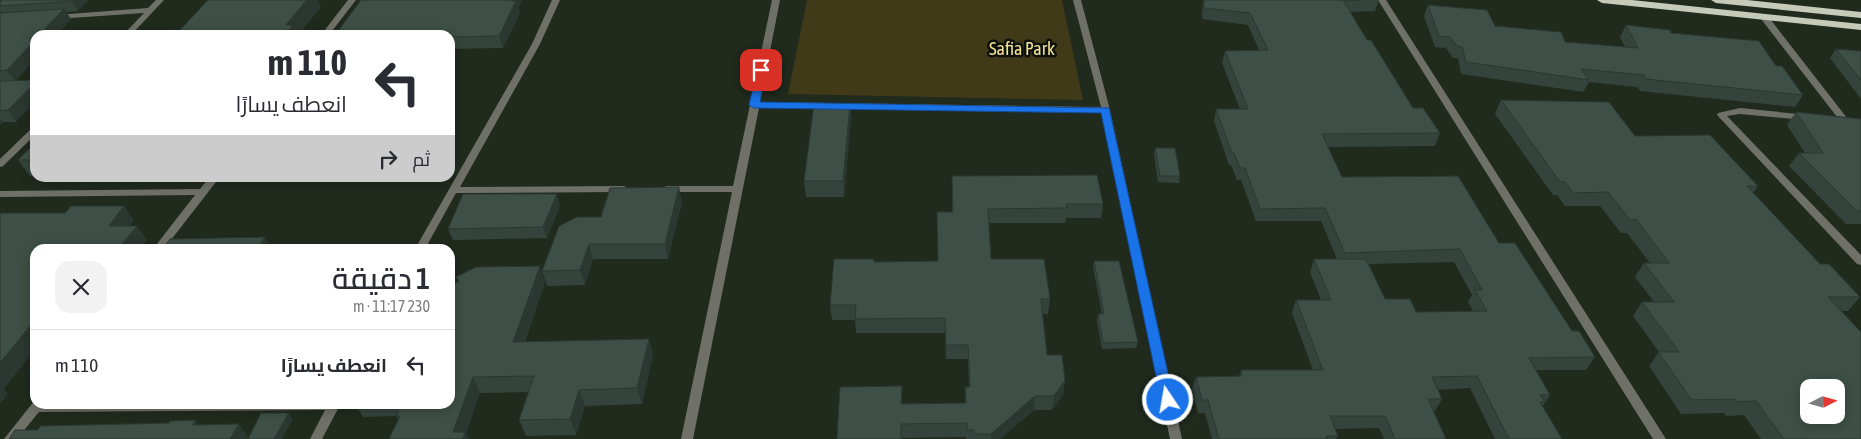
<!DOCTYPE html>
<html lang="ar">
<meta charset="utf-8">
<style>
body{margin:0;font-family:"Asap Condensed",Cairo,sans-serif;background:#f2f2f3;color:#2b2b33;direction:rtl;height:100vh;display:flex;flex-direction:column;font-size:19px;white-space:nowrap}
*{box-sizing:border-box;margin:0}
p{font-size:16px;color:#7c7c81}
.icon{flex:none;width:28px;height:28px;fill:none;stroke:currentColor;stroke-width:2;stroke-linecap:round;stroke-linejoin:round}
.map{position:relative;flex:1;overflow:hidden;direction:ltr}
.details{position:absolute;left:30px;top:244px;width:425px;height:165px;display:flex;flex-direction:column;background:#fff;border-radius:15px;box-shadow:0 2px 12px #0003;direction:rtl}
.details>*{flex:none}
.guide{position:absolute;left:30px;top:30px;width:425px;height:152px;border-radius:15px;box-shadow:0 2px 12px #0003;direction:rtl;background:#fff;color:#2b2b33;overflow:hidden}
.needle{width:32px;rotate:84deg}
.tools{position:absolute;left:1800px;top:379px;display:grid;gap:10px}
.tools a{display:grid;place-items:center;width:45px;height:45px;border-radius:10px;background:#fff;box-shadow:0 2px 12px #0003;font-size:25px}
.pin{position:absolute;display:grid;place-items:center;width:42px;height:42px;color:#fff;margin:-21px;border-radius:10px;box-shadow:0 2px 8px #0006}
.me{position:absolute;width:55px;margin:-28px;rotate:348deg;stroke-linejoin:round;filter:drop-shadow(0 0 4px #0008)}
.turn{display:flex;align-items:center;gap:18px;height:105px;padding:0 25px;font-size:22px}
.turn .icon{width:65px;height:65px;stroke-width:2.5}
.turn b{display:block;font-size:35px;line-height:42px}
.then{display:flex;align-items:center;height:48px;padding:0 25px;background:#0003;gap:10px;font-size:19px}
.round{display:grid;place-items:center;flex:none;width:52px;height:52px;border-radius:15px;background:#f2f2f3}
.overview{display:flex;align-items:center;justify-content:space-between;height:85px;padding:0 25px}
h1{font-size:30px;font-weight:600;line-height:38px}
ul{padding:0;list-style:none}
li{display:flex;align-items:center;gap:15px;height:70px;padding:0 25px;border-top:1px solid #e1e1e2}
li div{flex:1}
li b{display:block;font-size:19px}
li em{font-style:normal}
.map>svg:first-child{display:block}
.green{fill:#413a19}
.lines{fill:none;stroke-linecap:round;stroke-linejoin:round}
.minor{fill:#6f7169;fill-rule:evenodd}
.trunk{fill:#c6cab8;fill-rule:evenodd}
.wall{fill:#34443c;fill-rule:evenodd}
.shaded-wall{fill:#2b3731}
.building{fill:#3d4f46;stroke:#2b3731;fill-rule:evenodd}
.route{fill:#1a73e8;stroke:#114b97}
.labels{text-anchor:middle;stroke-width:5;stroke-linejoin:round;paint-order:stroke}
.park-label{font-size:18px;fill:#f4e397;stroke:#0d110c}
</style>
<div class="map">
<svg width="1861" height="439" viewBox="0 0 1861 439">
<rect width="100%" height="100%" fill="#202a1d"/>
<path class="green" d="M807 0H1062L1083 100 788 94Z"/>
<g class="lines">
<path class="minor" d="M156 0H164L131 35H123L144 13 56 19 52 17 56 15 148 8Z
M348 0H356L329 35H321Z
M552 0H560L540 44 460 187 624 186 629 189 624 192 456 193 425 249H415L532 44Z
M772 0H780L760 102 1101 107 1073 0H1081L1110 110 1182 439H1170L1102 113 759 108 693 439H681L732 192H666L661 189 666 186H733Z
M1378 0H1386L1666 439H1653Z
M1761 15H1767L1847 118 1848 120 1847 122H1841L1761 19Z
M1740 108 1808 115 1809 117 1808 119 1805 120 1740 114 1727 116 1861 255V265L1857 264 1717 115 1718 113Z
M35 127V135L3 166 0 167V159L32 128Z
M209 178H219L164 249H153L195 195 0 197V191L200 189Z
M35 400V404L340 405 322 439H310L325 410 39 412 17 439H4Z"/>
<path class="trunk" d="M1597 0H1632L1861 24V30L1602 3Z
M1711 0H1747L1861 12V18L1716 3Z"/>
</g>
<path class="wall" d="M0 0H88L78 11 66 12 71 19 57 35H35V59L15 81 16 122H3L0 125V13H1L0 11Z
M361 0H522L518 8 520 13 503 48 450 49V35Z
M1203 0H1379L1375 11 1350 12 1367 40 1413 108 1440 133 1435 146 1328 147 1342 177 1499 243 1572 331 1595 357 1586 370H1536L1550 395 1543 406 1562 439H1495L1470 388 1437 390 1442 399 1435 411H1433L1446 439H1384L1379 428 1335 429 1338 436 1336 439H1212L1205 413H1198L1192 389 1196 377 1239 376 1241 370H1313L1292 313 1296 300H1321L1310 272 1314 259H1337L1321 221H1256L1241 180H1237L1231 165H1229L1214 121 1216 109H1240L1222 63 1225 51 1259 50 1248 25 1202 19ZM1454 262 1472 295 1468 302 1473 311 1416 312 1385 299 1369 264Z
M1428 5 1495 26 1565 42 1625 47 1620 37 1626 25 1671 33 1776 66 1803 95 1795 107 1640 91 1637 87 1589 82 1583 92 1461 74 1458 58H1453L1446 48 1435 47 1424 16Z
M1836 49 1861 51V99L1830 58Z
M1501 100 1635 136 1758 186 1753 193 1820 264 1860 297 1848 311H1841L1861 439H1761L1744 415 1726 416 1724 413 1681 414 1649 366 1659 352 1633 316 1642 302H1654L1635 277 1644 263H1650L1627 233H1621L1600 206H1565L1557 195H1553L1495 114Z
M850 104 851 119 844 197H806L804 181Z
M1796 112 1861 119V224H1846L1789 166 1799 153H1805L1787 125Z
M35 143V176H30L18 160Z
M1155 148 1180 176 1179 183 1158 182 1154 154Z
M952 176 1103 204 1101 218H1066L1065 223H989L991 259 1050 299 1048 314H1042L1047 355 1065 380 1063 395 1052 410H1034L1000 439H966V437L902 438V439H837L902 404 965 403V387H969L968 359H946L945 333H856L855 320H832L830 305 874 262 938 261 952 212Z
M682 202 668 259H593L585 285 547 286 542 271 601 217Z
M560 206 547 238 453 240 448 229Z
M1094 261 1138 342 1136 348 1102 349 1097 321 1098 314H1102L1093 267Z
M456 277 545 282 525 342 649 339 653 355 642 404 585 406 576 435 526 436 519 420 529 392 480 393 466 433 398 420 396 416 363 417 355 404H450L458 281Z"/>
<path class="shaded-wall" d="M73 0H88L78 11 72 1Z
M307 0H318L321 7 298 35H285L286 25Z
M512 0H522L518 8 520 13 503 48 499 36Z
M64 9 71 19 57 35H39Z
M35 40V59L15 81 7 70Z
M35 83V102L16 122 8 110Z
M850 104 851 119 844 197 843 181Z
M0 118 3 122 0 125Z
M679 187 682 202 668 259 665 244Z
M557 194 560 206 547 238 543 227Z
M124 206 134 220 119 240 109 226Z
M137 226 147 240 139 249H118Z
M265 237 272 249H257Z
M589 244 593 259 585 285 580 270Z
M540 266 545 282 519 358 513 342Z
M35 320V349L4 389 8 394 0 404V363Z
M649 339 653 355 642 404 637 388Z
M473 377 480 393 466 433 469 439H456L453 432Z
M1065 380 1063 395 1052 410 1054 396Z
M579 390 585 406 576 435 570 419Z
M1035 396 1034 410 1000 439H991V434Z
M289 413 293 419 282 439H274Z
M195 420 207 436 193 425Z
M239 424 249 439H230Z"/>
<path class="building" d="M0 0H73L72 1 0 6V2L2 1H0Z
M208 0H307L286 25H293L285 35H144L148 31 180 30Z
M361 0H512L511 1H516L499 36 450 37V35H335Z
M1204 0H1363H1343L1367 40H1371L1413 108H1423L1440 133 1322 134 1342 177 1458 176 1499 243H1515L1572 331H1579L1595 357 1529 358 1550 395H1540L1545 402H1540L1562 439H1509L1477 376 1432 377 1442 399H1428L1446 439H1395L1385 416H1330L1338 436H1326L1327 439H1219L1208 400H1202L1196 377 1242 376 1241 370H1323L1296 300H1331L1314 259H1366L1385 299H1410L1416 312 1487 311 1475 290H1482L1460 249 1345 253 1325 208 1260 209 1245 168H1240L1234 153H1232L1216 109H1248L1225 51 1268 50 1250 13 1204 8Z
M1428 5 1487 10 1495 26 1561 32 1565 42 1638 48 1626 25 1670 30 1671 33 1759 41 1776 66H1782L1803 95 1646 79 1644 75 1581 69 1589 80 1466 62 1462 47 1457 46 1450 37 1439 36Z
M64 9 39 35H35V40L7 70 0 71V13Z
M1836 49 1861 51V80Z
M35 80V83L8 110 0 111V81Z
M1501 100 1609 102 1635 136 1710 135 1758 186H1747L1820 264H1829L1860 297H1828L1861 332V439H1784L1756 401 1737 402 1735 399 1692 400 1658 352H1679L1642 302H1674L1644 263H1669L1636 219 1630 220 1608 192 1573 193 1565 182H1560ZM1809 388H1836V415H1809Z
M814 104H850L843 181H804Z
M1796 112 1861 119V211H1857L1799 153H1823Z
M35 143V160H18Z
M1155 148H1175L1180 176H1160Z
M1097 175 1103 204H1066L1067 208 988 209 991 259H1044L1050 299H1041L1047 355H1062L1065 380 1054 396H1035L991 434H974V430H967V423L901 424V439H837L840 387 902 386 901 404 966 403 965 387H970L968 345H946L945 318 855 319 856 305H830L834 259H874V262L938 261 937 212H953L952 176Z
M679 187 665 244H589L580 270 542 271 559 226 577 217H601L610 188Z
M463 194H557L543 227 448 229Z
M71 206H124L109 226H137L118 249H35V320L0 363V213H65Z
M265 237 257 249H163L170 239Z
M1094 261H1119L1138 342 1103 343 1098 314H1104Z
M540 266 513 342 649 339 637 388 579 390 570 419 519 420 534 376 473 377 453 432H465L463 439H389L400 416H396L401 404H450V286L459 281 456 277 476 267Z
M261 413H289L274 439H248Z
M195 420 193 425 239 424 230 439H9L15 430H37L41 426 169 423 170 421Z"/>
<path class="route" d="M761 67 766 70 760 102 1109 108 1174 400 1172 404 1168 406 1163 404 1161 400 1101 113 754 108 749 105 757 70Z"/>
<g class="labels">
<g class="park-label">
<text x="1022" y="55">Safia Park</text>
</g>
</g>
</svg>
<div class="tools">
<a><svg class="needle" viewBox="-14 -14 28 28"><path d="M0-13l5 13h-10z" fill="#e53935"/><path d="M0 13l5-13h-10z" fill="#7c7c81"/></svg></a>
</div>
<div class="pin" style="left:761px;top:70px;background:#d93025"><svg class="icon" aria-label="arrive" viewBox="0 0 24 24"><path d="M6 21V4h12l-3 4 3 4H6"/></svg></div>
<svg class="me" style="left:1168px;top:400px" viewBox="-20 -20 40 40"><circle r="17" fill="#1a73e8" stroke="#fff" stroke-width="3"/><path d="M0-11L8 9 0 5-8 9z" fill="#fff"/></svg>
<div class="guide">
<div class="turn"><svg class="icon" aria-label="left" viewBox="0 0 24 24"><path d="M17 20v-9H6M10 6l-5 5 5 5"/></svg><div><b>110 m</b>انعطف يسارًا</div></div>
<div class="then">ثم<svg class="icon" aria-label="right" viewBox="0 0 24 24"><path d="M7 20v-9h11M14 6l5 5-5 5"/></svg></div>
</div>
<section class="details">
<div class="overview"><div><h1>1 دقيقة</h1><p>230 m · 11:17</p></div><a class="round"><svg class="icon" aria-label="close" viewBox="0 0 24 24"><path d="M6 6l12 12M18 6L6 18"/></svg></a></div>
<ul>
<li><svg class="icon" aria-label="left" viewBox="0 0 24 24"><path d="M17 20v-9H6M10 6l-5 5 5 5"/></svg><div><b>انعطف يسارًا</b></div><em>110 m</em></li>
</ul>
</section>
</div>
